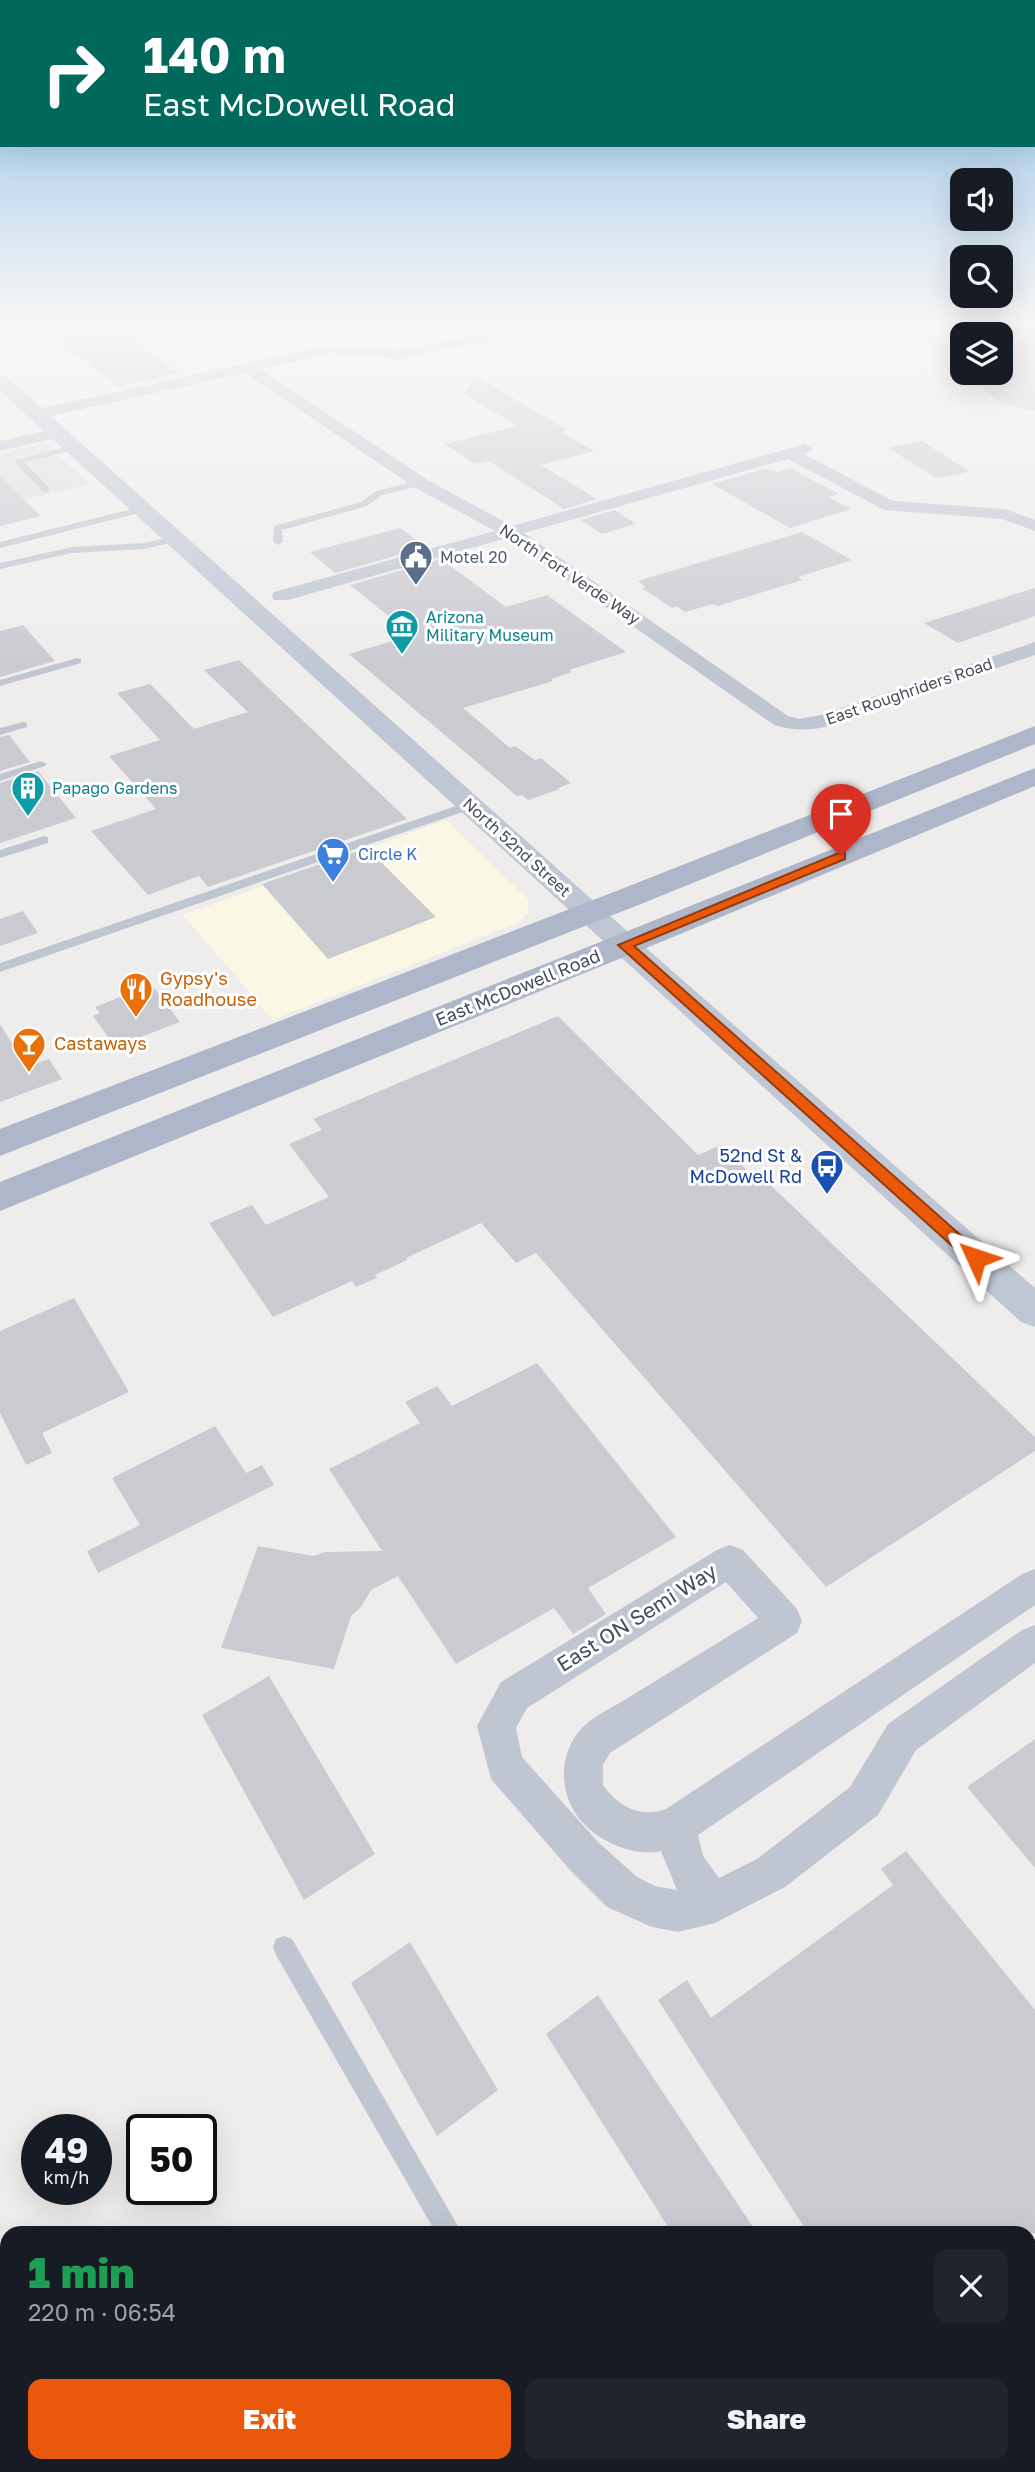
<!DOCTYPE html>
<meta charset="utf-8">
<style>
body{margin:0;font-family:"Golos Text",sans-serif;background:#20242c;color:#f1f3f6;height:100vh;display:flex;flex-direction:column;font-size:26px;white-space:nowrap}
*{box-sizing:border-box;margin:0}
p{font-size:23px;color:#9ea1a6}
.icon{flex:none;width:38px;height:38px;fill:none;stroke:currentColor;stroke-width:2;stroke-linecap:round;stroke-linejoin:round}
.map{position:relative;flex:1;overflow:hidden}
.panel{position:absolute;left:0px;top:2226px;width:1036px;height:247px;display:flex;flex-direction:column;background:#171b24;border-radius:21px 21px 0 0;box-shadow:0 7px 28px #0002}
.panel>*{flex:none}
.top-card{position:absolute;left:0px;top:0px;width:1036px;height:147px;box-shadow:0 7px 28px #0002;background:#00695c;color:#fff;overflow:hidden}
.controls{position:absolute;left:950px;top:168px;display:grid;gap:14px}
.controls a{display:grid;place-items:center;width:63px;height:63px;border-radius:14px;background:#171b24;box-shadow:0 7px 28px #0002;font-size:35px}
.speed{position:absolute;left:21px;top:2114px;display:flex;gap:14px;font-size:35px;font-weight:700;text-align:center}
.speed>*{display:grid;place-content:center;width:91px;height:91px;border-radius:50%;background:#171b24;box-shadow:0 7px 28px #0002;line-height:1}
.speed small{font-size:18px;font-weight:400}
.speed .limit{border:4px solid #111;border-radius:10px;background:#fff;color:#111}
.pin{position:absolute;display:grid;place-items:center;width:60px;height:60px;color:#fff;margin:-72px -30px;border-radius:50% 50% 50% 0;rotate:-45deg;box-shadow:0 0 7px #0007}
.pin .icon{rotate:45deg}
.me{position:absolute;width:77px;margin:-38px;rotate:312deg;stroke-linejoin:round;filter:drop-shadow(0 0 5px #0008)}
.turn{display:flex;align-items:center;gap:24px;height:147px;padding:0 28px;font-size:32px}
.turn .icon{width:91px;height:91px;stroke-width:2.5}
.turn b{display:block;font-size:49px;line-height:60px}
.round{display:grid;place-items:center;flex:none;width:74px;height:74px;border-radius:14px;background:#20242c}
.headline{display:flex;align-items:center;justify-content:space-between;height:119px;padding:0 28px}
h1{font-size:42px;font-weight:800;line-height:52px;color:#1e9e55}
.cta{display:flex;gap:14px;margin-top:auto;padding:14px 28px}
.cta a{flex:1;height:80px;border-radius:14px;background:#ea580c;color:#fff;font-size:28px;font-weight:800;line-height:80px;text-align:center}
.cta a+a{background:#20242c;color:#f1f3f6}
.map>svg:first-child{display:block}
.commercial{fill:#faf7e5}
.education{fill:#e0dedd}
.lines{fill:none;stroke-linecap:round;stroke-linejoin:round}
.taxiway{fill:#cfced1;fill-rule:evenodd}
.runway{fill:#cfced1;fill-rule:evenodd}
.building{fill:#cacad1}
.service{fill:#c0c6d1;fill-rule:evenodd}
.minor{fill:#c0c6d1;fill-rule:evenodd}
.secondary{fill:#c0c7d4;fill-rule:evenodd}
.primary{fill:#adb7c9;fill-rule:evenodd}
.route{fill:#ea580c;stroke:#983908;stroke-width:2}
.labels{text-anchor:middle;stroke-width:6;stroke-linejoin:round;paint-order:stroke}
.far-service-label{font-size:16px;fill:#4e5e75;stroke:#fff;text-anchor:start}
.far-street-label{font-size:16px;fill:#464d58;stroke:#fff}
.far-culture-label{font-size:16px;fill:#0d838f;stroke:#fff;text-anchor:start}
.far-shop-label{font-size:16px;fill:#366cbe;stroke:#fff;text-anchor:start}
.food-label{font-size:18px;fill:#c56008;stroke:#fff;text-anchor:start}
.street-label{font-size:18px;fill:#464d58;stroke:#fff}
.transit-label{font-size:18px;fill:#164399;stroke:#fff;text-anchor:end}
.near-street-label{font-size:21px;fill:#464d58;stroke:#fff}
</style>
<div class="map">
<svg width="1035" height="2472" viewBox="0 0 1035 2472">
<rect width="100%" height="100%" fill="#efecec"/>
<path class="commercial" d="M446 820 528 899V913L519 922 273 1020 183 915Z"/>
<path class="education" d="M44 443 90 484 0 505V453Z"/>
<g class="lines">
<path class="taxiway" d="M1035 324V346L1001 349V334H985L988 330Z"/>
<path class="runway" d="M1001 326 1035 335V411L1000 403 966 373H1001V334H970Z
M962 342V368L953 355Z"/>
</g>
<path class="building" d="M59 324H110L180 373 118 387 79 356 72 357 57 335 66 333Z
M475 376 567 430 561 432 594 451 541 465 597 499 564 509 489 461 475 464 445 444 517 426 464 394Z
M922 441 970 472 936 478 888 448Z
M790 468 839 494 828 497 851 509 790 528 712 484 764 469 778 472Z
M0 476 41 516 0 526Z
M615 510 636 524 602 534 581 520Z
M400 528 426 547 335 573 310 552Z
M802 532 852 560 798 577 803 580 766 591 718 606 713 604 685 612 676 606 672 608 642 588 646 587 638 581Z
M441 559 506 607 547 595 626 652 569 670 572 672 551 679 553 681 463 708 510 748 515 746 535 760 541 758 571 783 558 788 560 789 528 800 522 795 517 796 349 654 412 635 350 585Z
M1035 588V616L958 643 924 623Z
M23 625 55 661 0 677V631Z
M239 660 407 819 208 887 199 876 148 895 91 831 156 809 109 756 160 740 117 693 150 684 194 729 248 712 204 670Z
M9 735 30 762 0 771V737Z
M38 771 76 818 0 843V783Z
M367 848 436 917 328 959 262 884Z
M23 911 38 933 0 946V919Z
M155 989 180 1022 115 1047 93 1016 100 1013 95 1007 125 995 128 999Z
M558 1016 698 1155 721 1145 758 1181 763 1178 1035 1437V1451L826 1587 536 1253 516 1263 481 1223 406 1258 407 1260 375 1275 377 1278 356 1287 352 1281 273 1317 209 1223 252 1205 266 1225 329 1197 289 1144 322 1130 313 1119Z
M0 1024 26 1067 49 1059 62 1079 0 1102Z
M74 1298 129 1392 42 1433 52 1453 26 1465 0 1413V1331Z
M537 1363 676 1537 588 1588 606 1614 573 1634 554 1608 456 1664 398 1576 371 1590 361 1607 351 1616 334 1669 221 1648 258 1546 313 1556 325 1552 382 1551 329 1469 420 1423 405 1402 437 1386 452 1406Z
M215 1426 246 1473 262 1465 274 1485 98 1573 87 1551 140 1525 112 1478Z
M269 1676 375 1854 304 1900 202 1715Z
M1035 1739V1868L967 1787Z
M906 1851 1035 2010V2233H808L658 2000 687 1980 711 2018 893 1885 881 1869Z
M410 1942 498 2090 437 2136 351 1983Z
M598 1995 757 2233H672L546 2034Z"/>
<g class="lines">
<path class="service" d="M75 444 79 447 78 449 24 462 49 488V492H43L14 461Z
M420 480 424 483 423 485 382 495 367 506 282 530 283 542 278 545 273 542 274 526 361 502 376 491Z
M144 506 149 509 147 511 0 548V542Z
M176 536 179 537V541L144 549 72 553 0 569V563L72 547 144 543Z
M77 658 81 659V663L0 686V680Z
M23 722 27 723V727L0 735V728Z
M41 761 47 764 45 766 0 781V774Z
M470 801 476 805 474 808 0 972V963Z
M44 836 48 837V843L0 858V850Z
M284 1936 292 1939 462 2233H436L276 1955 273 1947 276 1939Z
M325 2466H359L356 2472H322Z
M598 2466H628L631 2472H601Z"/>
<path class="minor" d="M526 324H552L545 328 399 359 332 353 260 369 426 479 512 526 805 444 813 449 804 454 893 501 1005 509 1035 520V531L1002 519 884 510 788 459 524 533 788 716 799 719 821 715 1035 642V655L832 725C811 731 795 731 774 725L507 538 288 600H274L272 596 274 592 495 531 414 487 245 373 38 419 30 414 38 409 332 345 399 351Z
M59 428 67 433 65 436 0 451V441Z
M730 1545 743 1550 797 1609 802 1621 797 1633 610 1753 603 1765V1785C619 1807 639 1818 666 1809L1022 1574 1035 1569V1605L698 1835 703 1856 719 1878 757 1859 850 1787 888 1724 1022 1630 1035 1625V1663L916 1750 878 1815 785 1887 715 1923 678 1932 652 1927 607 1907 570 1870 491 1779 477 1726 501 1682 717 1550ZM726 1582 758 1618C716 1644 673 1670 631 1696 616 1706 594 1715 582 1728 555 1757 559 1802 588 1828 605 1844 638 1857 661 1851L677 1890 655 1886 637 1877 598 1842 522 1757 516 1728 527 1708Z"/>
<path class="secondary" d="M0 375 7 377 654 955 1035 1288V1327L1021 1322 0 391Z"/>
<path class="primary" d="M1035 726V744L641 904 0 1156V1129L619 890Z
M1035 768V786L678 935 0 1211V1182Z"/>
</g>
<linearGradient id="sky" x2="0" y2="1"><stop stop-color="#83bbe6"/><stop offset="0.48" stop-color="#f8f6f6"/><stop offset="1" stop-color="#f8f6f6" stop-opacity="0"/></linearGradient>
<rect width="1035" height="670" fill="url(#sky)"/>
<path class="route" d="M841 852 845 853V859L634 946 982 1254 984 1258 982 1262H970L618 945Z"/>
<defs>
<symbol id="civic-pin" viewBox="-11 -11 22 30"><path d="M0 17L-7.5 6A9.5 9.5 0 1 1 7.5 6Z" fill="#5c6f8a" stroke="#fff"/><path d="M-.6-6.5H3V-4.5H.6V-3L4-1V1h2V6H-6V1h2V-1L-.6-3ZM-1.2 2.5V6h2.4V2.5Z" fill="#fff"/></symbol>
<symbol id="museum-pin" viewBox="-11 -11 22 30"><path d="M0 17L-7.5 6A9.5 9.5 0 1 1 7.5 6Z" fill="#0f9aa8" stroke="#fff"/><path d="M0-6L6-3V-2H-6V-3ZM-5-1h2V3h-2ZM-1-1h2V3h-2ZM3-1h2V3H3ZM-6 4H6V6H-6Z" fill="#fff"/></symbol>
<symbol id="building-pin" viewBox="-11 -11 22 30"><path d="M0 17L-7.5 6A9.5 9.5 0 1 1 7.5 6Z" fill="#0f9aa8" stroke="#fff"/><path d="M-4-6H4V6H1V3H-1V6H-4ZM-2.5-4.3h1.7v1.8h-1.7ZM.8-4.3h1.7v1.8H.8ZM-2.5-1h1.7V.8h-1.7ZM.8-1h1.7V.8H.8Z" fill="#fff"/></symbol>
<symbol id="supermarket-pin" viewBox="-11 -11 22 30"><path d="M0 17L-7.5 6A9.5 9.5 0 1 1 7.5 6Z" fill="#3f7fe0" stroke="#fff"/><path d="M-6-5.5h2.5l.6 2H6L4.5 2H-2.5L-4.4-4H-6ZM-1.5 3.2a1.3 1.3 0 1 0 .1 0ZM3 3.2a1.3 1.3 0 1 0 .1 0Z" fill="#fff"/></symbol>
<symbol id="restaurant-pin" viewBox="-11 -11 22 30"><path d="M0 17L-7.5 6A9.5 9.5 0 1 1 7.5 6Z" fill="#e8710a" stroke="#fff"/><path d="M-5-6h1v4h1v-4h1v4h1v-4h1v5L-1.5 .5V6h-2V.5L-5-1ZM5-6V6H3V1.5H1.5Q1.5-4 5-6Z" fill="#fff"/></symbol>
<symbol id="bar-pin" viewBox="-11 -11 22 30"><path d="M0 17L-7.5 6A9.5 9.5 0 1 1 7.5 6Z" fill="#e8710a" stroke="#fff"/><path d="M-6-5H6L.8 .8V4.5H3.5V6h-7V4.5H-.8V.8Z" fill="#fff"/></symbol>
<symbol id="bus-pin" viewBox="-11 -11 22 30"><path d="M0 17L-7.5 6A9.5 9.5 0 1 1 7.5 6Z" fill="#1a4fb4" stroke="#fff"/><path d="M-5-6H5V4H4V6H2V4H-2V6H-4V4H-5ZM-3.5-4V0h7V-4ZM-3.5 1.2v1.5H-2V1.2ZM2 1.2v1.5H3.5V1.2Z" fill="#fff"/></symbol>
</defs>
<g fill-rule="evenodd">
<use href="#civic-pin" x="397" y="538" width="38" height="52"/>
<use href="#museum-pin" x="383" y="607" width="38" height="52"/>
<use href="#building-pin" x="9" y="769" width="38" height="52"/>
<use href="#supermarket-pin" x="314" y="835" width="38" height="52"/>
<use href="#restaurant-pin" x="117" y="970" width="38" height="52"/>
<use href="#bar-pin" x="10" y="1025" width="38" height="52"/>
<use href="#bus-pin" x="808" y="1147" width="38" height="52"/>
</g>
<g class="labels">
<g class="far-service-label">
<text x="440" y="563">Motel 20</text>
</g>
<g class="far-street-label">
<text transform="translate(570 574) rotate(34)" y="6">North Fort Verde Way</text>
<text transform="translate(909 691) rotate(-19)" y="6">East Roughriders Road</text>
<text transform="translate(517 847) rotate(42)" y="6">North 52nd Street</text>
</g>
<g class="far-culture-label">
<text x="426" y="623">Arizona<tspan x="426" dy="18">Military Museum</tspan></text>
<text x="52" y="794">Papago Gardens</text>
</g>
<g class="far-shop-label">
<text x="358" y="860">Circle K</text>
</g>
<g class="food-label">
<text x="160" y="985">Gypsy's<tspan x="160" dy="21">Roadhouse</tspan></text>
<text x="54" y="1050">Castaways</text>
</g>
<g class="street-label">
<text transform="translate(518 988) rotate(-22)" y="6">East McDowell Road</text>
</g>
<g class="transit-label">
<text x="802" y="1162">52nd St &amp;<tspan x="802" dy="21">McDowell Rd</tspan></text>
</g>
<g class="near-street-label">
<text transform="translate(637 1618) rotate(-32)" y="7">East ON Semi Way</text>
</g>
</g>
</svg>
<div class="controls">
<a><svg class="icon" aria-label="sound" viewBox="0 0 24 24"><path d="M4 9h4l5-4v14l-5-4H4zM17 9q2 3 0 6"/></svg></a>
<a><svg class="icon" aria-label="search" viewBox="0 0 24 24"><circle cx="10" cy="10" r="6"/><path d="M15 15l6 6"/></svg></a>
<a><svg class="icon" aria-label="layers" viewBox="0 0 24 24"><path d="M12 4l9 5-9 5-9-5zM3 14l9 5 9-5"/></svg></a>
</div>
<div class="speed"><div>49<small>km/h</small></div><div class="limit">50</div></div>
<div class="pin" style="left:841px;top:856px;background:#d93025"><svg class="icon" aria-label="arrive" viewBox="0 0 24 24"><path d="M6 21V4h12l-3 4 3 4H6"/></svg></div>
<svg class="me" style="left:976px;top:1258px" viewBox="-20 -20 40 40"><path d="M0-17L14 15 0 8-14 15z" fill="#ea580c" stroke="#fff" stroke-width="4"/></svg>
<div class="top-card">
<div class="turn"><svg class="icon" aria-label="right" viewBox="0 0 24 24"><path d="M7 20v-9h11M14 6l5 5-5 5"/></svg><div><b>140 m</b>East McDowell Road</div></div>
</div>
<section class="panel">
<div class="headline"><div><h1>1 min</h1><p>220 m · 06:54</p></div><a class="round"><svg class="icon" aria-label="close" viewBox="0 0 24 24"><path d="M6 6l12 12M18 6L6 18"/></svg></a></div>
<div class="cta"><a>Exit</a><a>Share</a></div>
</section>
</div>
